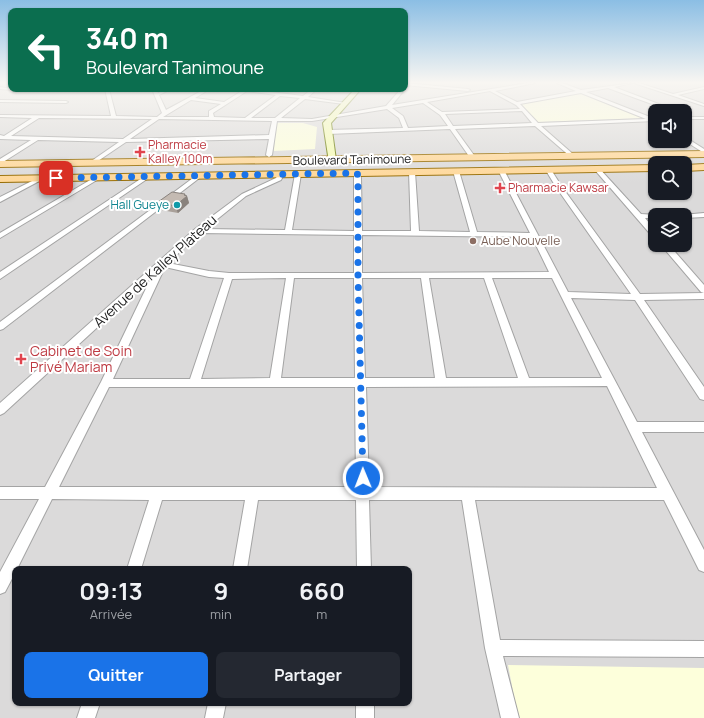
<!DOCTYPE html>
<html lang="fr">
<meta charset="utf-8">
<style>
body{margin:0;font-family:Manrope,sans-serif;background:#242831;color:#f1f3f6;height:100vh;display:flex;flex-direction:column;font-size:15px;white-space:nowrap}
*{box-sizing:border-box;margin:0}
p{font-size:13px;color:#9ea1a6}
.icon{flex:none;width:22px;height:22px;fill:none;stroke:currentColor;stroke-width:2;stroke-linecap:round;stroke-linejoin:round}
.map{position:relative;flex:1;overflow:hidden}
.side{position:absolute;left:12px;top:566px;width:400px;height:140px;display:flex;flex-direction:column;background:#171b24;border-radius:8px;box-shadow:0 1px 3px #0004}
.side>*{flex:none}
.top-card{position:absolute;left:8px;top:8px;width:400px;height:84px;border-radius:8px;box-shadow:0 1px 3px #0004;background:#0b6e4f;color:#fff;overflow:hidden}
.fabs{position:absolute;left:648px;top:104px;display:grid;gap:8px}
.fabs a{display:grid;place-items:center;width:44px;height:44px;border-radius:8px;background:#171b24;box-shadow:0 1px 3px #0004;font-size:20px}
.pin{position:absolute;display:grid;place-items:center;width:34px;height:34px;color:#fff;margin:-17px;border-radius:8px;box-shadow:0 2px 6px #0006}
.me{position:absolute;width:44px;margin:-22px;rotate:359deg;stroke-linejoin:round;filter:drop-shadow(0 0 3px #0008)}
.turn{display:flex;align-items:center;gap:14px;height:84px;padding:0 12px;font-size:18px}
.turn .icon{width:52px;height:52px;stroke-width:2.5}
.turn b{display:block;font-size:28px;line-height:34px}
.eta{display:flex;justify-content:space-evenly;align-items:center;height:68px;text-align:center}
.eta b{font-size:24px;font-weight:700;line-height:28px}
.primary-button{display:flex;gap:8px;margin-top:auto;padding:8px 12px}
.primary-button a{flex:1;height:46px;border-radius:8px;background:#1a73e8;color:#fff;font-size:16px;font-weight:700;line-height:46px;text-align:center}
.primary-button a+a{background:#242831;color:#f1f3f6}
.map>svg:first-child{display:block}
.residential{fill:#dbdada;fill-rule:evenodd}
.education{fill:#fdffdb}
.lines{fill:none;stroke-linecap:round;stroke-linejoin:round}
.minor-casing{stroke:#a4a4a4;stroke-width:2}
.secondary-casing{stroke:#667800;stroke-width:2}
.primary-casing{stroke:#966b00;stroke-width:2}
.minor{fill:#fff;fill-rule:evenodd}
.secondary{fill:#f5fcb3;fill-rule:evenodd}
.primary{fill:#ffd797;fill-rule:evenodd}
.wall{fill:#a9a099}
.shaded-wall{fill:#89827d}
.building{fill:#c4bab2;stroke:#89827d}
.route{stroke:#1a73e8;stroke-width:7;stroke-dasharray:0 12.6}
.health-dot{fill:#e0444e;stroke:#fff;stroke-width:1.5}
.culture-dot{fill:#0f9aa8;stroke:#fff;stroke-width:1.5}
.education-dot{fill:#8d6e63;stroke:#fff;stroke-width:1.5}
.labels{text-anchor:middle;stroke-width:4;stroke-linejoin:round;paint-order:stroke}
.far-health-label{font-size:12px;fill:#be3a42;stroke:#fff;text-anchor:start}
.far-street-label{font-size:12px;fill:#1d1d1d;stroke:#fff}
.far-culture-label{font-size:12px;fill:#0d838f;stroke:#fff;text-anchor:end}
.far-education-label{font-size:12px;fill:#785e54;stroke:#fff;text-anchor:start}
.street-label{font-size:14px;fill:#1d1d1d;stroke:#fff}
.health-label{font-size:14px;fill:#be3a42;stroke:#fff;text-anchor:start}
</style>
<div class="map">
<svg width="704" height="718" viewBox="0 0 704 718">
<rect width="100%" height="100%" fill="#efebe2"/>
<path class="residential" d="M0 83H11V89H405V83H704V718H0ZM655 111H685V141H655ZM655 163H685V193H655ZM655 215H685V245H655ZM15 569H409V703H15Z"/>
<path class="education" d="M579 92 644 118 537 122 520 103Z
M275 123H303L317 127 315 149 274 151Z
M508 665 704 668V718H518Z"/>
<g class="lines">
<defs>
<path id="minor" d="M405 83 468 89 470 90 468 91 405 85Z
M528 83H535L495 91 517 102 576 91 557 83H562L581 90 633 83 614 87 677 111H671L608 88 586 92 650 117V119H655V121L541 126 574 155V157L572 158 535 126 455 129 476 158 473 160 471 159 450 129 328 134 325 132 328 130 403 128 399 118 387 109 312 121H277L272 155 269 157 266 155 269 139 126 142 92 165 90 164V162L119 142 38 140 0 164V159L31 140 0 139V135L4 136 32 118 0 117V115L111 116 105 89H109L116 116 157 117 162 113 152 89H156L158 93 166 89H171L159 95 166 110 205 89H210L195 98 224 102 245 89 303 96 312 89H317L308 97 346 103 344 104 305 99 281 118 312 119 386 106 401 89H405L392 105ZM247 91 276 95 245 118 214 117 213 113ZM490 91 516 105 520 109 442 112 427 102ZM581 93 646 119 538 123 520 104ZM280 96 300 98 275 118H251ZM191 100 221 104 209 111V117H163ZM423 103 440 115 448 126 408 128 403 116 392 108ZM522 111 532 123 453 126 445 114ZM39 118 152 119 123 139 11 136ZM159 119 272 121 269 135 130 139Z
M634 83H639L673 94 704 87V89L678 95 704 104V106Z
M0 87 13 89 11 90 0 89Z
M21 89H71L69 90H23Z
M0 100 66 101 68 102 66 103 0 102Z
M685 117H704V119H685Z
M685 137 704 149V153L685 141Z
M548 167 550 168 562 187 640 294 704 293V299L644 300 704 387V400L700 399 635 300 571 298 637 422H704V432H642L704 550V572L699 570 664 500H475L500 640 704 641V657L503 656 519 718H501L485 648 462 500H369L371 569H357L356 500H258L247 569H233L245 500H162L141 569H127L149 500 52 499 17 569H15V573L5 592 0 594V572L39 499H0V487H45L101 382 151 278 4 413 0 415V403L195 229 242 194 276 178 279 173 281 172 284 174 281 180 246 196 205 229 285 230 295 174 298 172 301 174 292 230 354 231V173L357 171 360 173 361 178 362 231H411L409 172 412 170 415 172 419 231 470 232 453 171 456 169 459 171 477 232 530 233 498 170 501 168 504 170 568 292 631 294 556 187 545 169ZM200 233 354 235V273H229L209 271 168 263ZM362 235 532 237 549 272 362 273ZM165 267 209 277 224 278 190 379H113ZM286 278 270 378 201 379 232 279ZM294 278H354L355 378H281ZM362 278H421L435 378H365ZM429 278H484L518 378H446ZM492 278H552L602 378H529ZM607 386 657 488 369 487 366 387ZM109 387H355L356 487H59Z
M594 167H598L641 214 657 215H655V218H645L655 230V236H652L594 169Z
M197 175 202 176 3 329 0 330V322Z
M97 176 102 177 0 238V233Z
M145 176 150 177 0 279V272Z
M40 177 45 178 0 202V197Z
M704 213V217L685 218V215H682Z
M661 245H669L704 285V293L701 292Z
M82 703H100L95 718H77Z
M208 703H226L223 718H205Z
M356 703H374V718H356Z"/>
<path id="secondary" d="M355 89H361L331 123 336 160 332 163 329 162 323 123Z"/>
<path id="primary" d="M704 151V157L0 167V161Z
M704 164V170L685 171V165Z
M655 165V171L0 182V176Z"/>
</defs>
<use href="#minor" class="minor-casing"/>
<use href="#secondary" class="secondary-casing"/>
<use href="#primary" class="primary-casing"/>
<use href="#minor" class="minor"/>
<use href="#secondary" class="secondary"/>
<use href="#primary" class="primary"/>
</g>
<path class="wall" d="M185 194 186 196H187L189 203 178 213 161 210 158 202Z"/>
<path class="shaded-wall" d="M185 194 186 196H187L189 203 178 213 175 206Z"/>
<path class="building" d="M172 192 185 194 184 195 187 196 175 206 158 202Z"/>
<linearGradient id="sky" x2="0" y2="1"><stop stop-color="#8bbee4"/><stop offset="0.45" stop-color="#f8f6f2"/><stop offset="1" stop-color="#f8f6f2" stop-opacity="0"/></linearGradient>
<rect width="704" height="183" fill="url(#sky)"/>
<g class="lines">
<path class="route" d="M56 178 357 173 358 176V276L363 478"/>
</g>
<g class="health-dot">
<path d="M138 146h4v4h4v4h-4v4h-4v-4h-4v-4h4z"/>
<path d="M498 182h4v4h4v4h-4v4h-4v-4h-4v-4h4z"/>
<path d="M19 353h4v4h4v4h-4v4h-4v-4h-4v-4h4z"/>
</g>
<circle class="culture-dot" cx="177" cy="205" r="4"/>
<circle class="education-dot" cx="473" cy="241" r="4"/>
<g class="labels">
<g class="far-health-label">
<text x="148" y="149">Pharmacie<tspan x="148" dy="14">Kalley 100m</tspan></text>
<text x="508" y="192">Pharmacie Kawsar</text>
</g>
<g class="far-street-label">
<text transform="translate(352 160) rotate(-1)" y="4">Boulevard Tanimoune</text>
</g>
<g class="far-culture-label">
<text x="169" y="209">Hall Gueye</text>
</g>
<g class="far-education-label">
<text x="481" y="245">Aube Nouvelle</text>
</g>
<g class="street-label">
<text transform="translate(155 271) rotate(-42)" y="5">Avenue de Kalley Plateau</text>
</g>
<g class="health-label">
<text x="30" y="356">Cabinet de Soin<tspan x="30" dy="16">Privé Mariam</tspan></text>
</g>
</g>
</svg>
<div class="fabs">
<a><svg class="icon" aria-label="sound" viewBox="0 0 24 24"><path d="M4 9h4l5-4v14l-5-4H4zM17 9q2 3 0 6"/></svg></a>
<a><svg class="icon" aria-label="search" viewBox="0 0 24 24"><circle cx="10" cy="10" r="6"/><path d="M15 15l6 6"/></svg></a>
<a><svg class="icon" aria-label="layers" viewBox="0 0 24 24"><path d="M12 4l9 5-9 5-9-5zM3 14l9 5 9-5"/></svg></a>
</div>
<div class="pin" style="left:56px;top:178px;background:#d93025"><svg class="icon" aria-label="arrive" viewBox="0 0 24 24"><path d="M6 21V4h12l-3 4 3 4H6"/></svg></div>
<svg class="me" style="left:363px;top:478px" viewBox="-20 -20 40 40"><circle r="17" fill="#1a73e8" stroke="#fff" stroke-width="3"/><path d="M0-11L8 9 0 5-8 9z" fill="#fff"/></svg>
<div class="top-card">
<div class="turn"><svg class="icon" aria-label="left" viewBox="0 0 24 24"><path d="M17 20v-9H6M10 6l-5 5 5 5"/></svg><div><b>340 m</b>Boulevard Tanimoune</div></div>
</div>
<section class="side">
<div class="eta">
<div><b>09:13</b><p>Arrivée</p></div>
<div><b>9</b><p>min</p></div>
<div><b>660</b><p>m</p></div>
</div>
<div class="primary-button"><a>Quitter</a><a>Partager</a></div>
</section>
</div>
